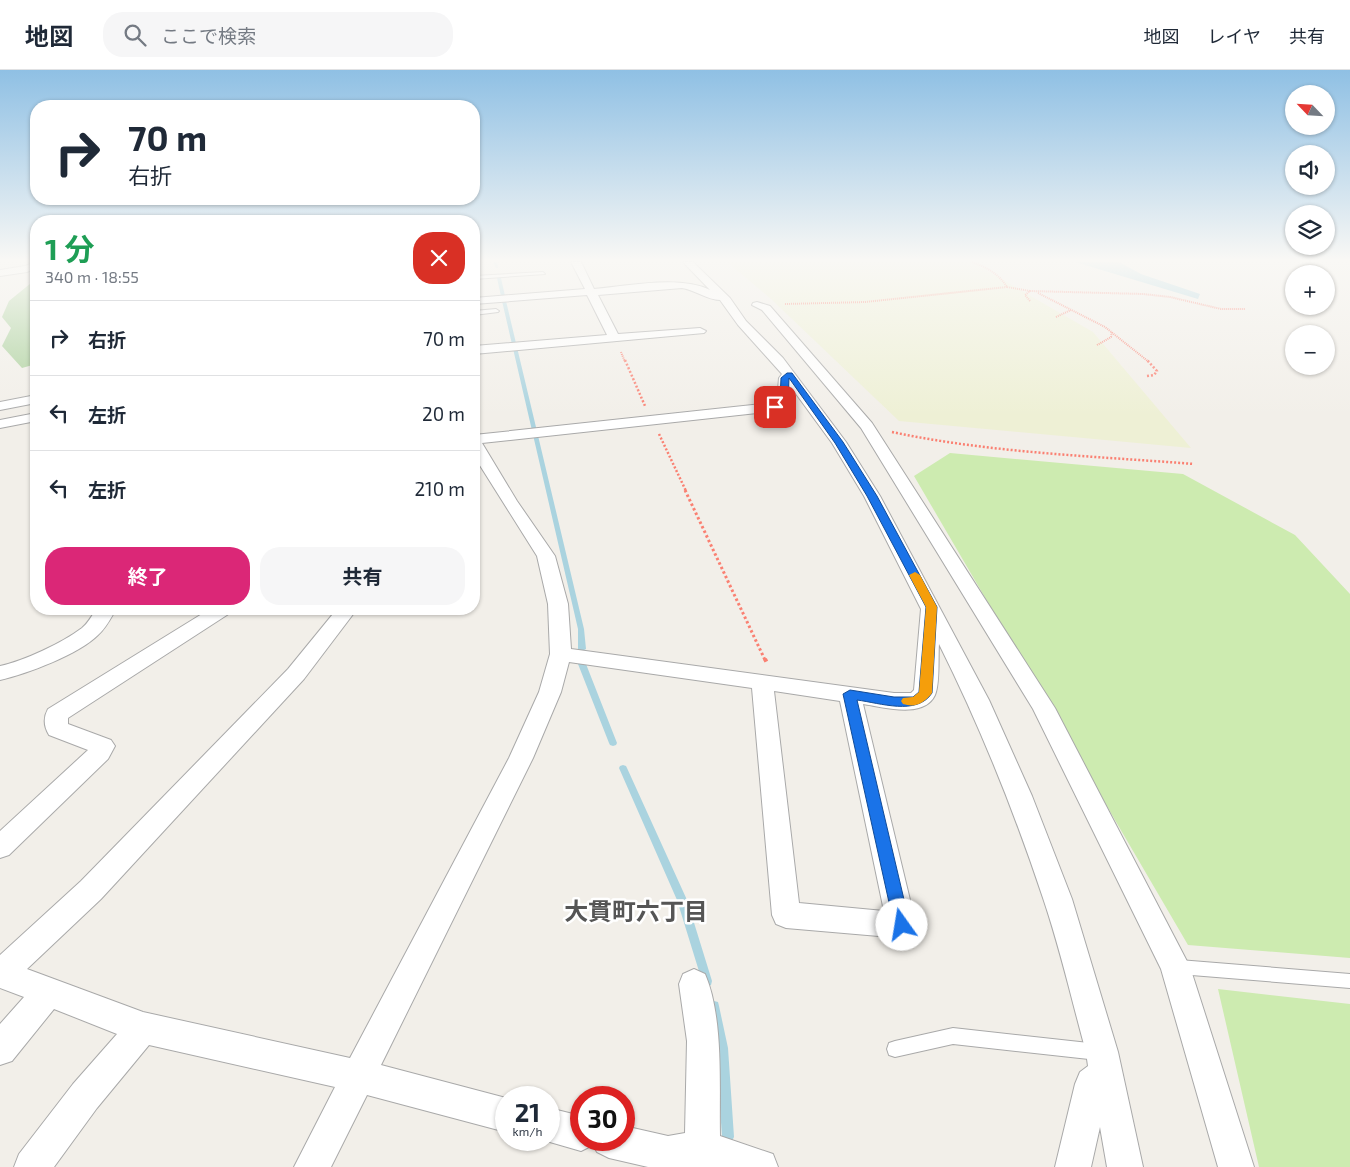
<!DOCTYPE html>
<html lang="ja">
<meta charset="utf-8">
<style>
body{margin:0;font-family:"Exo 2","Noto Sans JP",sans-serif;background:#f6f6f7;color:#1f2937;height:100vh;display:flex;flex-direction:column;font-size:19px;white-space:nowrap}
*{box-sizing:border-box;margin:0}
p{font-size:16px;color:#747a83}
.icon{flex:none;width:28px;height:28px;fill:none;stroke:currentColor;stroke-width:2;stroke-linecap:round;stroke-linejoin:round}
.map{position:relative;flex:1;overflow:hidden}
.details{position:absolute;left:30px;top:145px;width:450px;height:400px;display:flex;flex-direction:column;background:#fff;border-radius:20px;box-shadow:0 1px 4px #0004}
.details>*{flex:none}
.top-card{position:absolute;left:30px;top:30px;width:450px;height:105px;border-radius:20px;box-shadow:0 1px 4px #0004;background:#fff;color:#1f2937;overflow:hidden}
.needle{width:32px;rotate:295deg}
.tools{position:absolute;left:1285px;top:15px;display:grid;gap:10px}
.tools a{display:grid;place-items:center;width:50px;height:50px;border-radius:50%;background:#fff;box-shadow:0 1px 4px #0004;font-size:25px}
.speed{position:absolute;left:495px;top:1016px;display:flex;gap:10px;font-size:25px;font-weight:700;text-align:center}
.speed>*{display:grid;place-content:center;width:65px;height:65px;border-radius:50%;background:#fff;box-shadow:0 1px 4px #0004;line-height:1}
.speed small{font-size:12px;font-weight:400}
.speed .limit{border:8px solid #d22;background:#fff;color:#111}
.pin{position:absolute;display:grid;place-items:center;width:42px;height:42px;color:#fff;margin:-21px;border-radius:10px;box-shadow:0 2px 8px #0006}
.me{position:absolute;width:55px;margin:-28px;rotate:347deg;stroke-linejoin:round;filter:drop-shadow(0 0 4px #0008)}
.turn{display:flex;align-items:center;gap:18px;height:105px;padding:0 15px;font-size:22px}
.turn .icon{width:65px;height:65px;stroke-width:2.5}
.turn b{display:block;font-size:35px;line-height:42px}
.round{display:grid;place-items:center;flex:none;width:52px;height:52px;border-radius:20px;background:#f6f6f7}
.head{display:flex;align-items:center;justify-content:space-between;height:85px;padding:0 15px}
h1{font-size:30px;font-weight:700;line-height:38px;color:#1e9e55}
.action{display:flex;gap:10px;margin-top:auto;padding:10px 15px}
.action a{flex:1;height:58px;border-radius:20px;background:#db2777;color:#fff;font-size:20px;font-weight:700;line-height:58px;text-align:center}
.action a+a{background:#f6f6f7;color:#1f2937}
ul{padding:0;list-style:none}
li{display:flex;align-items:center;gap:15px;height:75px;padding:0 15px;border-top:1px solid #e0e1e3}
li div{flex:1}
li b{display:block;font-size:19px}
li em{font-style:normal}
header{display:flex;align-items:center;gap:30px;box-sizing:border-box;height:70px;padding:0 25px;background:#fff;border-bottom:1px solid #e0e1e3}
header strong{font-size:24px}
nav{display:flex;gap:28px;margin-inline-start:auto;font-size:18px}
.search{width:350px;height:45px;background:#f6f6f7;display:flex;align-items:center;gap:12px;box-sizing:border-box;padding:0 18px;border-radius:20px;color:#747a83;font-size:19px}
.map>svg:first-child{display:block}
.farmland{fill:#eef0d5}
.grass{fill:#cdebb0}
.forest{fill:#add19e}
.water{fill:#aad3df}
.lines{fill:none;stroke-linecap:round;stroke-linejoin:round}
.stream{fill:#aad3df;fill-rule:evenodd}
.lane-casing{stroke:#a9a9a9;stroke-width:2}
.street-casing{stroke:#a9a9a9;stroke-width:2}
.path-far3{stroke:#fa8072;stroke-width:2;stroke-dasharray:1 1;stroke-linecap:butt}
.path-far2{stroke:#fa8072;stroke-width:2.5;stroke-dasharray:2 2;stroke-linecap:butt}
.path-far1{stroke:#fa8072;stroke-width:3;stroke-dasharray:2.5 2.5;stroke-linecap:butt}
.path{stroke:#fa8072;stroke-width:4;stroke-dasharray:3 3;stroke-linecap:butt}
.lane{fill:#fff;fill-rule:evenodd}
.street{fill:#fff;fill-rule:evenodd}
.route{fill:#1a73e8;stroke:#114b97}
.slow{fill:#f59e0b}
.labels{text-anchor:middle;stroke-width:5;stroke-linejoin:round;paint-order:stroke}
.near-neighbourhood-label{font-size:24px;font-weight:bold;fill:#555;stroke:#fff}
</style>
<header>
<strong>地図</strong>
<div class="search"><svg class="icon" aria-label="search" viewBox="0 0 24 24"><circle cx="10" cy="10" r="6"/><path d="M15 15l6 6"/></svg>ここで検索</div>
<nav><a>地図</a><a>レイヤ</a><a>共有</a></nav>
</header>
<div class="map">
<svg width="1350" height="1097" viewBox="0 0 1350 1097">
<rect width="100%" height="100%" fill="#f2efe9"/>
<path class="farmland" d="M727 192H972L1093 262 1191 378 899 351 770 228Z"/>
<path class="grass" d="M950 383 1183 404 1295 465 1350 524V888L1188 875 914 406Z
M1218 919 1350 934V1097H1259Z"/>
<path class="forest" d="M36 209V294L22 298 2 276 11 258 2 247 9 231Z"/>
<path class="water" d="M1075 192H1119L1141 204 1200 224 1198 229Z"/>
<g class="lines">
<path class="stream" d="M493 192H497L498 198H496Z
M499 207 501 208 505 226 503 227 501 226 497 208Z
M504 230 506 231 584 559 586 579 582 581 578 579V559L502 231Z
M579 592H582L586 594 617 673 616 675 613 676 610 675 609 673 578 594Z
M623 695 626 696 627 698 687 830 712 911 711 915 707 916 703 915 702 911 677 830 619 698 620 696Z
M714 931 718 932 719 936 728 978 734 1067 732 1071 728 1073 724 1071 722 1067 716 978 709 936 710 932Z"/>
<defs>
<path id="lane" d="M543 202 545 204 474 209V206Z
M496 239 499 241 498 242 474 245V241Z
M1179 890 1350 904V918L1179 904 1174 902 1171 897 1174 892Z
M953 958 1098 974 1104 976 1106 982 1104 988 1098 990 953 974 895 987 889 985 887 979 889 973 895 971Z"/>
<path id="street" d="M36 192V198L27 202 0 206V200L25 196Z
M571 192H581L594 219C628 216 680 205 710 220L683 192H693L730 228 746 251 783 288 846 372 880 426 989 630 1032 726 1072 829 1118 982 1143 1097H1107L1100 1057 1091 1097H1055L1075 1014 1080 1002 1088 996 1086 982C1072 931 1060 878 1043 828 1014 741 980 656 939 574 938 587 940 614 935 625 924 649 883 637 863 634L916 855 912 864 902 868 786 858 776 854 772 845 752 618 569 592 561 622 533 688 381 995 506 1028V1062L367 1025 331 1097H294L335 1017 149 975 97 1038 54 1097H14L19 1084 73 1014 117 964 54 939 12 991 0 995V954L24 927 0 918V885L81 811 288 599 337 539H357L304 609 101 829 27 899 143 942 350 988 509 688 539 622 550 584 548 534 537 486 474 386V365L772 333 777 330 779 308 782 304 738 255 720 230C708 230 695 220 682 218L598 225 618 264 700 258 706 261 704 263 474 284V276L607 265 587 225 474 234V228L585 219ZM791 317 832 373 864 426 921 539 914 620 911 623H894L571 579 568 534 555 486 517 431 482 373 775 341C790 337 791 331 791 317ZM774 621 840 631 884 841 799 833Z
M757 232 770 236 872 353 1055 638 1190 897 1254 1097H1218L1161 899 1033 639 861 358 762 240 752 235 753 233Z
M36 325V333L0 340V332Z
M36 343V351L0 358V350Z
M96 539H116C111 548 106 558 98 565 79 584 27 604 0 610V596C24 591 62 573 82 558 88 553 92 546 96 539Z
M210 539H233L230 543 68 648V654L111 670 115 676 108 689 9 785 0 788V761L88 680 49 665C44 657 43 648 48 639Z
M694 899 705 904C724 948 719 1017 720 1066L773 1084 778 1097H648L609 1088 597 1082 593 1075 581 1081 543 1070H549V1038L581 1046V1070H624V1056L668 1066 685 1063 687 971 679 914 683 904Z"/>
</defs>
<use href="#lane" class="lane-casing"/>
<use href="#street" class="street-casing"/>
<path class="path-far3" d="M972 192C986 197 999 204 1007 217L1030 221
M1038 223 1105 257 1149 292
M1030 231 1025 225 1030 221 1143 224 1170 227 1221 239H1245
M785 234 865 232 1007 217
M1056 247 1071 240
M1097 275 1111 267 1112 262
M621 282 625 292"/>
<path class="path-far2" d="M625 290 645 336
M1147 306 1154 305 1157 301 1147 290
M892 362C991 383 1093 386 1194 394
M659 364 686 421"/>
<path class="path-far1" d="M685 420 765 590"/>
<path class="path" d="M765 589 767 593"/>
<use href="#lane" class="lane"/>
<use href="#street" class="street"/>
</g>
<linearGradient id="sky" x2="0" y2="1"><stop stop-color="#8fc0e4"/><stop offset="0.55" stop-color="#f9f8f5"/><stop offset="1" stop-color="#f9f8f5" stop-opacity="0"/></linearGradient>
<rect width="1350" height="346" fill="url(#sky)"/>
<path class="route" d="M787 303H792L843 372 877 426 937 537 932 623C917 646 880 633 857 630L910 855 908 860 902 862 896 860 894 855 843 624 850 620 894 627H913L919 622 926 537 867 426 835 373 789 308 788 332 778 339 771 337 780 331 781 308Z"/>
<path class="slow" d="M915 502 920 505 937 537 932 623C924 633 916 638 903 634L901 631 903 628 913 627 919 622 926 537 909 505Z"/>
<g class="labels">
<g class="near-neighbourhood-label">
<text x="636" y="850">大貫町六丁目</text>
</g>
</g>
</svg>
<div class="tools">
<a><svg class="needle" viewBox="-14 -14 28 28"><path d="M0-13l5 13h-10z" fill="#e53935"/><path d="M0 13l5-13h-10z" fill="#747a83"/></svg></a>
<a><svg class="icon" aria-label="sound" viewBox="0 0 24 24"><path d="M4 9h4l5-4v14l-5-4H4zM17 9q2 3 0 6"/></svg></a>
<a><svg class="icon" aria-label="layers" viewBox="0 0 24 24"><path d="M12 4l9 5-9 5-9-5zM3 14l9 5 9-5"/></svg></a>
<a>+</a>
<a>−</a>
</div>
<div class="speed"><div>21<small>km/h</small></div><div class="limit">30</div></div>
<div class="pin" style="left:775px;top:337px;background:#d93025"><svg class="icon" aria-label="arrive" viewBox="0 0 24 24"><path d="M6 21V4h12l-3 4 3 4H6"/></svg></div>
<svg class="me" style="left:902px;top:855px" viewBox="-20 -20 40 40"><circle r="19" fill="#fff"/><path d="M0-13L10 11 0 6-10 11z" fill="#1a73e8"/></svg>
<div class="top-card">
<div class="turn"><svg class="icon" aria-label="right" viewBox="0 0 24 24"><path d="M7 20v-9h11M14 6l5 5-5 5"/></svg><div><b>70 m</b>右折</div></div>
</div>
<section class="details">
<div class="head"><div><h1>1 分</h1><p>340 m · 18:55</p></div><a class="round" style="background:#d93025;color:#fff"><svg class="icon" aria-label="close" viewBox="0 0 24 24"><path d="M6 6l12 12M18 6L6 18"/></svg></a></div>
<ul>
<li><svg class="icon" aria-label="right" viewBox="0 0 24 24"><path d="M7 20v-9h11M14 6l5 5-5 5"/></svg><div><b>右折</b></div><em>70 m</em></li>
<li><svg class="icon" aria-label="left" viewBox="0 0 24 24"><path d="M17 20v-9H6M10 6l-5 5 5 5"/></svg><div><b>左折</b></div><em>20 m</em></li>
<li><svg class="icon" aria-label="left" viewBox="0 0 24 24"><path d="M17 20v-9H6M10 6l-5 5 5 5"/></svg><div><b>左折</b></div><em>210 m</em></li>
</ul>
<div class="action"><a>終了</a><a>共有</a></div>
</section>
</div>
